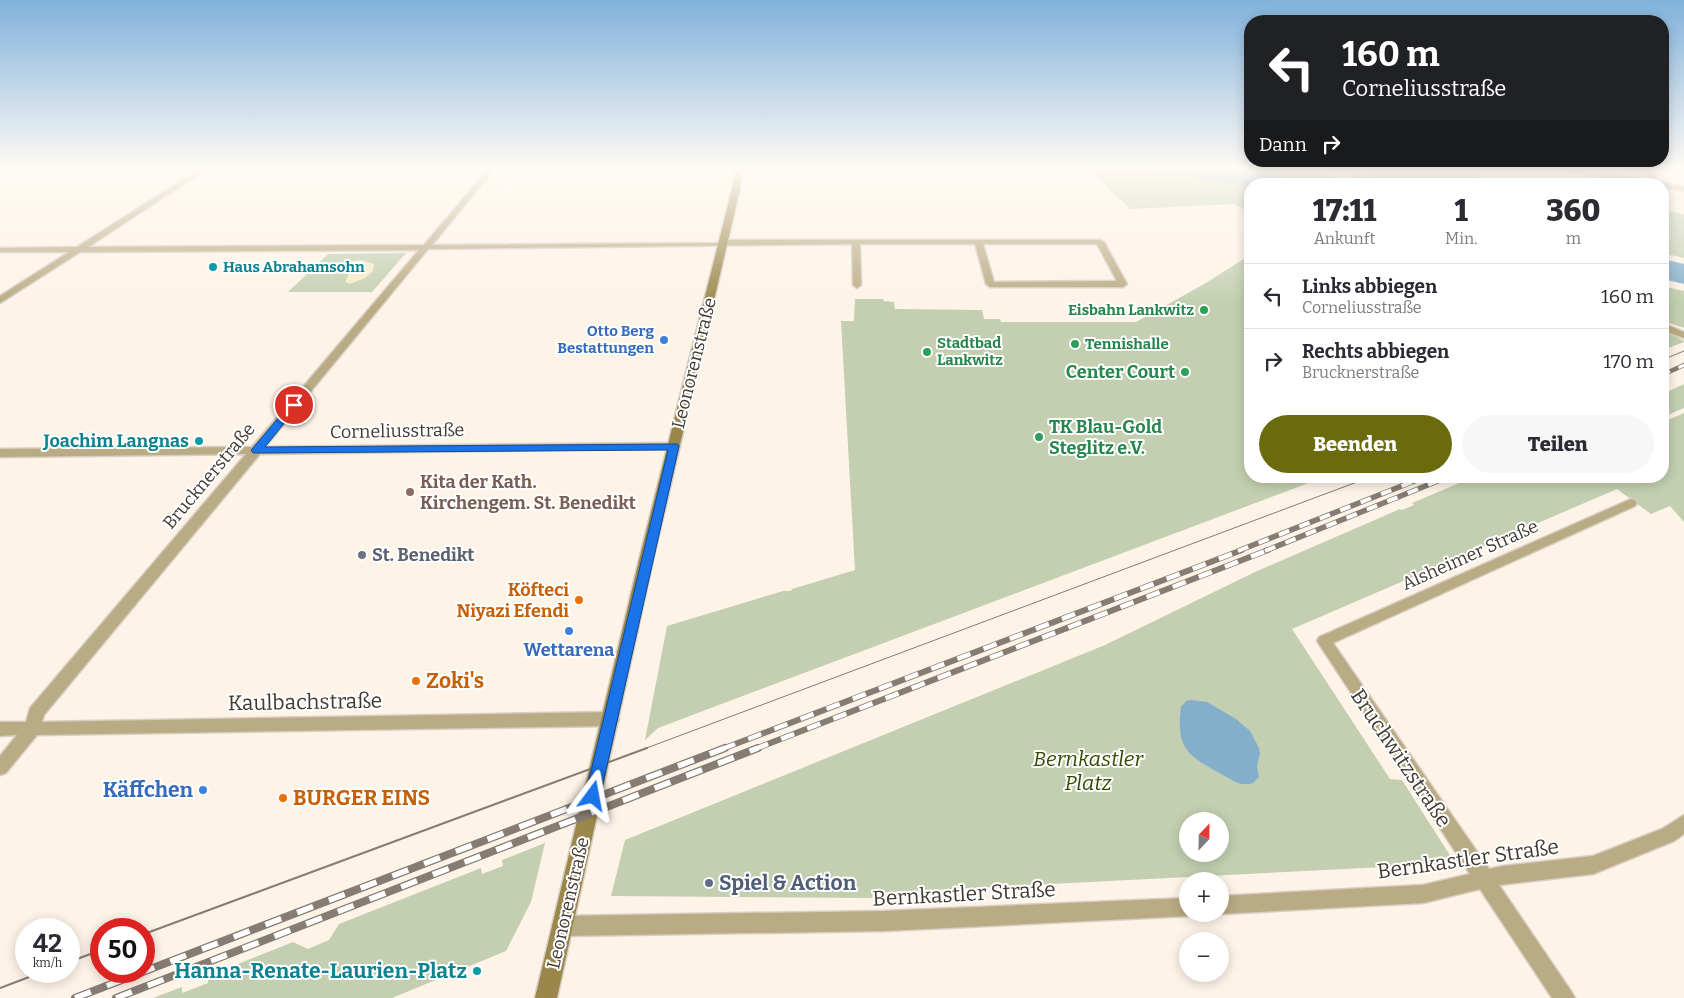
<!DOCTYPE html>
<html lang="de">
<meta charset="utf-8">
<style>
body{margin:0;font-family:Bitter,serif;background:#f7f7f7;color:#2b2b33;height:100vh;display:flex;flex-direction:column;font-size:19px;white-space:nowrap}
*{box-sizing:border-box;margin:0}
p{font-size:16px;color:#7c7c81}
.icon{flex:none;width:28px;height:28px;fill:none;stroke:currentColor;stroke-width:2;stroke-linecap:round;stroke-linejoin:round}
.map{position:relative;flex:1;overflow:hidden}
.drawer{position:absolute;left:1244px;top:178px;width:425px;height:305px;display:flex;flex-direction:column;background:#fff;border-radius:20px;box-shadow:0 2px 12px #0003}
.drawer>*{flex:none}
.guide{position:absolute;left:1244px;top:15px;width:425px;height:152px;border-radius:20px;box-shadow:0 2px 12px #0003;background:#202124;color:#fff;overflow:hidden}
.needle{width:32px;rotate:22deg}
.tools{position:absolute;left:1179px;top:812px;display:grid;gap:10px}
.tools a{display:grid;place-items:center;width:50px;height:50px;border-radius:50%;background:#fff;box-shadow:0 2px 12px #0003;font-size:25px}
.speed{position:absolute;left:15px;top:918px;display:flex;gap:10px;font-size:25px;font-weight:700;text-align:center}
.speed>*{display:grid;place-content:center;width:65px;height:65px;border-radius:50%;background:#fff;box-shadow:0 2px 12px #0003;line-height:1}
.speed small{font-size:12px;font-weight:400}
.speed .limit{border:8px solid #d22;background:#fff;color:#111}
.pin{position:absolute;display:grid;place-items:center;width:42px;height:42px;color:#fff;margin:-21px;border:2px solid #fff;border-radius:50%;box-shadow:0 1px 5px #0007}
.me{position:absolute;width:55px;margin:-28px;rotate:13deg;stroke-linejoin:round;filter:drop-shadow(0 0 4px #0008)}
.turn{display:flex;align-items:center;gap:18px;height:105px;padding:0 15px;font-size:22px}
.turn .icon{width:65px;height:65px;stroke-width:2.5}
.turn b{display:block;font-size:35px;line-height:42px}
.then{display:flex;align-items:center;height:48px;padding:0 15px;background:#0003;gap:10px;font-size:19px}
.eta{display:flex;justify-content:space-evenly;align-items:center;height:85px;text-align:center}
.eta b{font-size:30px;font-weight:800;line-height:35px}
.button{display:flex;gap:10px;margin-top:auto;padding:10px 15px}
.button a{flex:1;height:58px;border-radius:30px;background:#696b0c;color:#fff;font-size:20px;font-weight:800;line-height:58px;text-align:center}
.button a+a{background:#f7f7f7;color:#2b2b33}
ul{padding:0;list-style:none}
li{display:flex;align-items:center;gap:15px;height:65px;padding:0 15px;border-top:1px solid #e1e1e2}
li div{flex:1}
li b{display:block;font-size:19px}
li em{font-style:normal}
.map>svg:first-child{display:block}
.green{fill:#c3cfb0;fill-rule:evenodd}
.sand{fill:#f5ecc6}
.water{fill:#84afcb}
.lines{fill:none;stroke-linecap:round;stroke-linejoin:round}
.minor-casing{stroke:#d8cec3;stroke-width:3}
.secondary-casing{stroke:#d8cec3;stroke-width:3}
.minor{fill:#b9ab84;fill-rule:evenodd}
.secondary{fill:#9b874b;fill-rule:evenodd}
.tram-far1{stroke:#857c73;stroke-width:1}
.tram{stroke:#857c73;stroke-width:2}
.rail-far3-casing{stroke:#857c73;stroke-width:4.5}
.rail-far2-casing{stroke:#857c73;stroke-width:5.5}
.rail-far1-casing{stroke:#857c73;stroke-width:6}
.rail-casing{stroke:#857c73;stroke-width:8}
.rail-far3{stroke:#fff;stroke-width:3;stroke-dasharray:9;stroke-linecap:butt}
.rail-far2{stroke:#fff;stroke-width:4;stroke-dasharray:11;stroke-linecap:butt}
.rail-far1{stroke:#fff;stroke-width:4.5;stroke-dasharray:14;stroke-linecap:butt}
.rail{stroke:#fff;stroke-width:5.5;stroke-dasharray:17;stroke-linecap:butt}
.route{fill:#1a73e8;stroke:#114b97}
.culture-dot{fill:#0f9aa8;stroke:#fff;stroke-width:2}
.leisure-dot{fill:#2e9e5b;stroke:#fff;stroke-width:2}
.shop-dot{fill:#3f7fe0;stroke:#fff;stroke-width:2}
.education-dot{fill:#8d6e63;stroke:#fff;stroke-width:2}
.worship-dot{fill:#6b7280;stroke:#fff;stroke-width:2}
.food-dot{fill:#e8710a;stroke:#fff;stroke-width:2}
.service-dot{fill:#5c6f8a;stroke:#fff;stroke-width:2}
.labels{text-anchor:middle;stroke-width:4;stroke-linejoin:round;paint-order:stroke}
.far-culture-label{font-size:15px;font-weight:bold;fill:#0d838f;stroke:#fff;text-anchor:start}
.far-leisure-label{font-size:15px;font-weight:bold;fill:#27864d;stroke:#fff;text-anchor:start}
.far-shop-label{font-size:15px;font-weight:bold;fill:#366cbe;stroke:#fff;text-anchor:end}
.street-label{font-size:18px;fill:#413a32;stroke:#fff}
.leisure-label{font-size:18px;font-weight:bold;fill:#27864d;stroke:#fff;text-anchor:end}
.culture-label{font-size:18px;font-weight:bold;fill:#0d838f;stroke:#fff;text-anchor:end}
.education-label{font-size:18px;font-weight:bold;fill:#785e54;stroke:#fff;text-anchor:start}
.worship-label{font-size:18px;font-weight:bold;fill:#5b616d;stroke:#fff;text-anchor:start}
.food-label{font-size:18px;font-weight:bold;fill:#c56008;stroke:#fff;text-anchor:end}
.shop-label{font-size:18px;font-weight:bold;fill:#366cbe;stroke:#fff}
.near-food-label{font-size:21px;font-weight:bold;fill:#c56008;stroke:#fff;text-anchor:start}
.near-street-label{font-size:21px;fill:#413a32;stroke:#fff}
.near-park-label{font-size:21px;font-style:italic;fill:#374a03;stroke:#fff}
.near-shop-label{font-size:21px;font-weight:bold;fill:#366cbe;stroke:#fff;text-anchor:end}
.near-service-label{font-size:21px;font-weight:bold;fill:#4e5e75;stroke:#fff;text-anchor:start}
.near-culture-label{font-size:21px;font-weight:bold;fill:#0d838f;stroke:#fff;text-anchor:end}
</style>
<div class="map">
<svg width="1684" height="998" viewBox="0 0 1684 998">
<rect width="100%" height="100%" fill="#fef3e7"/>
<path class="green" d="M1087 167H1136L1250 187V214L1235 204 1130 209Z
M1227 167C1265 167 1318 168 1353 184H1317Z
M1363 167H1423L1441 170 1440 167H1482L1475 177 1511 184H1372L1374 181 1372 175Z
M1663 210 1684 214V258L1663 253Z
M406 253 372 292H288L328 254Z
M1250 255V476H1327L658 728 645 740 667 626 783 591H791L792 589 855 570 841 321H854L855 299H883L884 301 894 302 895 309 982 310 984 319H1000L1001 322H1136L1206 283Z
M1662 286 1684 291V328L1663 321Z
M1662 329 1684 341V342L1663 350Z
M1684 384V408L1663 417V394Z
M1684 413V522L1670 506 1651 514 1617 489 1292 629 1390 779 1402 780 1451 857 1440 858 1444 864 873 893 872 898 611 896 625 840 1105 645 1255 572 1400 509 1402 510 1414 505 1412 503 1476 476H1662L1663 422ZM1188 821H1220V854H1188Z
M545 843 531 902 506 951 392 998H153L182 987V993L208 983V976L293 942 308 949 329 940 339 924 481 868 482 874 503 866 502 860Z"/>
<path class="sand" d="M361 260 374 264 373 271 365 278 350 284 345 282 352 267 346 262Z"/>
<path class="water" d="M1136 167H1227L1317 184H1250V187Z
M1663 259 1684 264V284L1663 279Z
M1191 700 1207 702 1236 719 1250 731 1259 748 1260 753 1257 766 1259 777 1253 783C1239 787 1233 780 1221 774 1186 755 1176 747 1181 707L1186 701Z"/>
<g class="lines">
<defs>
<path id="minor" d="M203 167H210L88 247 424 245 490 167H496L432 245 720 243 724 240H1100L1104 242 1127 284 1123 287H990L986 284 975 244H860L861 285 857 288 853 285 852 244 428 249 265 447 674 443 680 446 678 448 260 454 44 715 42 722 611 712 617 714 619 719 617 724 611 726 37 735 6 773 0 775V756L17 735 0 736V722H26L30 708 246 454 0 457V449L252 447 419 250 80 252 0 303V296L69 252H0V248L77 247ZM983 244H1097L1117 281 994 282Z
M1347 167H1354L1361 173 1362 184H1356V175Z
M1553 167H1566L1650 181 1644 167H1650L1658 184H1641L1556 169Z
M1662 183 1684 187V191L1662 187V184H1659Z
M1662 323 1684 332V338L1662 330Z
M1631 499 1635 500 1637 503 1635 506 1333 643 1489 869 1503 866 1593 856 1662 829 1684 815V834L1674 841 1593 874 1499 885 1571 991 1575 998H1552L1480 889 1423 903 1220 914H1218H1220V896L1423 885 1470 874 1317 641 1319 637Z
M1188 898V914H1195L1188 916 884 931 562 936 555 933 552 926 555 919 562 916 884 911Z"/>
<path id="secondary" d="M732 167H738L741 175 740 189 653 560 557 998H535L639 560 732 189 735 175Z"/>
</defs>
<use href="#minor" class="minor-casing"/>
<use href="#secondary" class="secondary-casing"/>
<use href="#minor" class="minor"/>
<use href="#secondary" class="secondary"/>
<path class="tram-far1" d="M1662 360 1684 351
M644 749 1373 476"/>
<path class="tram" d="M144 934 647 748
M69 962 101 950
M0 988 45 971"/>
<defs>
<path id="rail-far3" d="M1662 375 1684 365"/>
<path id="rail-far2" d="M1238 551 1427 476
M1265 551 1450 476"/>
<path id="rail-far1" d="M722 749 1242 550
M755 749 1268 550"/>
<path id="rail" d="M75 998 725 748
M116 998 758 748"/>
</defs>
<use href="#rail-far3" class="rail-far3-casing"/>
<use href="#rail-far2" class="rail-far2-casing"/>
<use href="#rail-far1" class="rail-far1-casing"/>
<use href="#rail" class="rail-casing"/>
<use href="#rail-far3" class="rail-far3"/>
<use href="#rail-far2" class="rail-far2"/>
<use href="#rail-far1" class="rail-far1"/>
<use href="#rail" class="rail"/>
</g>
<linearGradient id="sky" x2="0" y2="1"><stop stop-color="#80b2dc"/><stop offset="0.55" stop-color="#fffaf4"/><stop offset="1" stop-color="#fffaf4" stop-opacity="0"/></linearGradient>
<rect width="1684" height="306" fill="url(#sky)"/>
<path class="route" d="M294 402 299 405 265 447 677 444 679 446 599 801 593 803 587 801 585 796 668 450 253 453 251 450 253 448 291 403Z"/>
<g class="culture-dot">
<circle cx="213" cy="267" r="5"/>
<circle cx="199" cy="441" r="5"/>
<circle cx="477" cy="971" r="5"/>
</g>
<g class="leisure-dot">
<circle cx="1204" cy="310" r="5"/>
<circle cx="1075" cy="344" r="5"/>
<circle cx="927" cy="352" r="5"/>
<circle cx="1185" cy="372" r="5"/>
<circle cx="1039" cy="437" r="5"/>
</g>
<g class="shop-dot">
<circle cx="664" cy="340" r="5"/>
<circle cx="569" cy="631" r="5"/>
<circle cx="203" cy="790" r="5"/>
</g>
<circle class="education-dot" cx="410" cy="492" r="5"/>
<circle class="worship-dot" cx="362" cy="555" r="5"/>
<g class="food-dot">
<circle cx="579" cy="600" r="5"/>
<circle cx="416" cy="681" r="5"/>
<circle cx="283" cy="798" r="5"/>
</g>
<circle class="service-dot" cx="709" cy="883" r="5"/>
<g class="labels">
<g class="far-culture-label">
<text x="223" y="272">Haus Abrahamsohn</text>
</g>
<g class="far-leisure-label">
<text x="1194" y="315" text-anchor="end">Eisbahn Lankwitz</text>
<text x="937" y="348">Stadtbad<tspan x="937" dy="17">Lankwitz</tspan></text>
<text x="1085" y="349">Tennishalle</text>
</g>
<g class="far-shop-label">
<text x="654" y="336">Otto Berg<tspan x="654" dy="17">Bestattungen</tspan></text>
</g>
<g class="street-label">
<text transform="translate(694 363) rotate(-76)" y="6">Leonorenstraße</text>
<text transform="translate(397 431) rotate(-1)" y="6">Corneliusstraße</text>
<text transform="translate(209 476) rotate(-50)" y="6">Brucknerstraße</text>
<text transform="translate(1470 555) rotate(-24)" y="6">Alsheimer Straße</text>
<text transform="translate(568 903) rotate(-77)" y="6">Leonorenstraße</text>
</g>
<g class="leisure-label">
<text x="1175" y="378">Center Court</text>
<text x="1049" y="433" text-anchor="start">TK Blau-Gold<tspan x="1049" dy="21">Steglitz e.V.</tspan></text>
</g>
<g class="culture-label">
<text x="189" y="447">Joachim Langnas</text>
</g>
<g class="education-label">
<text x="420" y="488">Kita der Kath.<tspan x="420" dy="21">Kirchengem. St. Benedikt</tspan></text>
</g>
<g class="worship-label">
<text x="372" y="561">St. Benedikt</text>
</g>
<g class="food-label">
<text x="569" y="596">Köfteci<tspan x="569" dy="21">Niyazi Efendi</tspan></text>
</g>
<g class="shop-label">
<text x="569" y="656">Wettarena</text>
</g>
<g class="near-food-label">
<text x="426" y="688">Zoki's</text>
<text x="293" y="805">BURGER EINS</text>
</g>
<g class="near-street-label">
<text transform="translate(305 702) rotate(-1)" y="7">Kaulbachstraße</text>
<text transform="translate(1401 758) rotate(56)" y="7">Bruchwitzstraße</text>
<text transform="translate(1468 859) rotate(-8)" y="7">Bernkastler Straße</text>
<text transform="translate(964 894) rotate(-3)" y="7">Bernkastler Straße</text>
</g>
<g class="near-park-label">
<text x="1088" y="766">Bernkastler<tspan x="1088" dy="24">Platz</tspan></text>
</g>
<g class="near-shop-label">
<text x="193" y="797">Käffchen</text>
</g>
<g class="near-service-label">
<text x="719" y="890">Spiel &amp; Action</text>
</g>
<g class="near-culture-label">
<text x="467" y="978">Hanna-Renate-Laurien-Platz</text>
</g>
</g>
</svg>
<div class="tools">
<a><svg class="needle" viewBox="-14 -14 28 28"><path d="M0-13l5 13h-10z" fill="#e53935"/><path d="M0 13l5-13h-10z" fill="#7c7c81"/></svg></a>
<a>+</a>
<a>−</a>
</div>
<div class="speed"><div>42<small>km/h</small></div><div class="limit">50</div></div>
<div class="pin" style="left:294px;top:405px;background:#d93025"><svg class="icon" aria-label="arrive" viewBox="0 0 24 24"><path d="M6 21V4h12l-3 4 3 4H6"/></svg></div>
<svg class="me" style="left:593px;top:796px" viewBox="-20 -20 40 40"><path d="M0-17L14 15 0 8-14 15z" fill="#1a73e8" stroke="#fff" stroke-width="4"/></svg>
<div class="guide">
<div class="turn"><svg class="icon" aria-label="left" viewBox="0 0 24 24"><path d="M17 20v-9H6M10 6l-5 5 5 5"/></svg><div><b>160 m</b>Corneliusstraße</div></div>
<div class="then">Dann<svg class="icon" aria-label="right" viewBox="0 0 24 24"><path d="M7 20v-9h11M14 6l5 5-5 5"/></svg></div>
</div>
<section class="drawer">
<div class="eta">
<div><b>17:11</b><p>Ankunft</p></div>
<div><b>1</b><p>Min.</p></div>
<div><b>360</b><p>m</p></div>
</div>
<ul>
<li><svg class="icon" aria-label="left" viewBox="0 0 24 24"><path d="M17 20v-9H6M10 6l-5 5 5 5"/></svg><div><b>Links abbiegen</b><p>Corneliusstraße</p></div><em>160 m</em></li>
<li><svg class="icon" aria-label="right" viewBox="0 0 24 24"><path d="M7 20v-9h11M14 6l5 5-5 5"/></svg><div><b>Rechts abbiegen</b><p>Brucknerstraße</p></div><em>170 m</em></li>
</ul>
<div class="button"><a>Beenden</a><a>Teilen</a></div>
</section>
</div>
